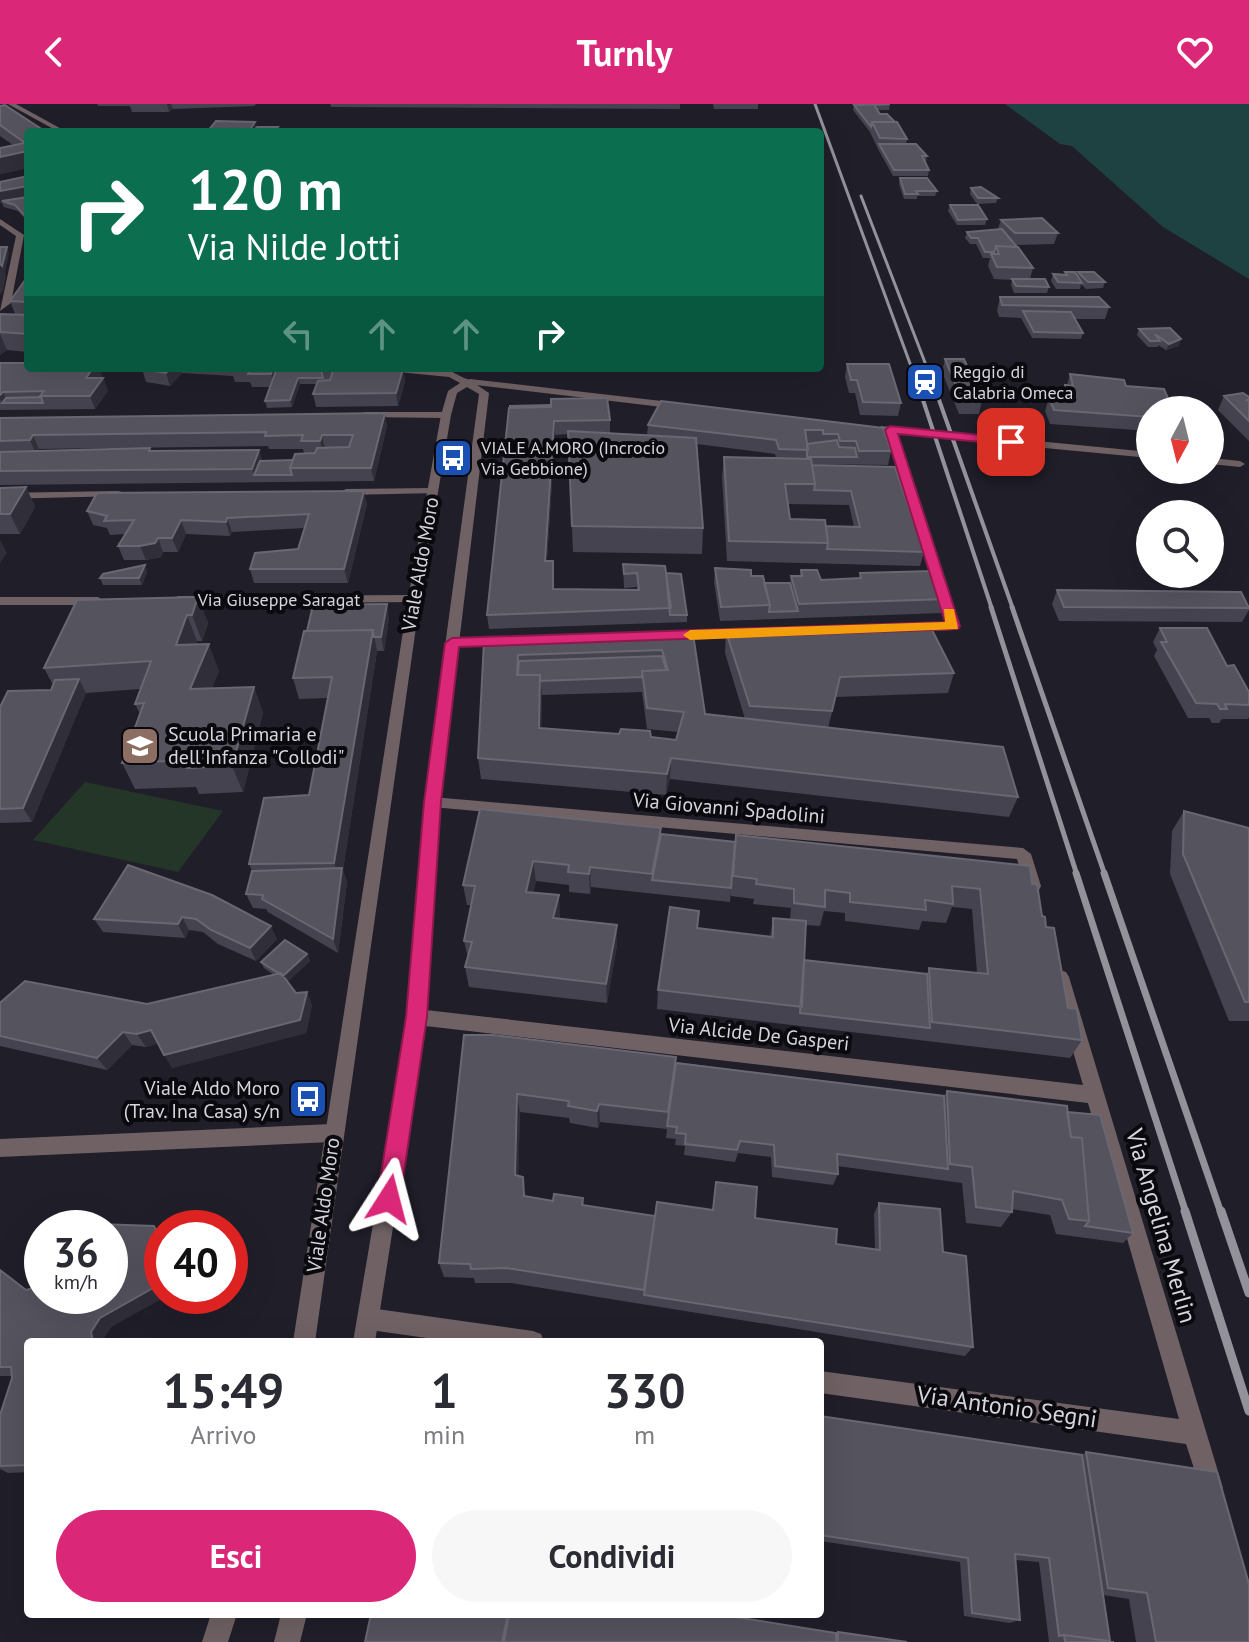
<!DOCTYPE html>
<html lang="it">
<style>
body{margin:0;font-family:"PT Sans",sans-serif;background:#f7f7f7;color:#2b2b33;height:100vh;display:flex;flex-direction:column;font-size:30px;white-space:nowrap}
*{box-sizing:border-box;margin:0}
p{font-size:26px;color:#7c7c81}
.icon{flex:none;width:44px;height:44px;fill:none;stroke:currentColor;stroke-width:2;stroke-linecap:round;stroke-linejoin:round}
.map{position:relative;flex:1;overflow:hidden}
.sheet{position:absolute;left:24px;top:1234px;width:800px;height:280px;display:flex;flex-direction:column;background:#fff;border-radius:8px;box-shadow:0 8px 32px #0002}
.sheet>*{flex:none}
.top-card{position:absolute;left:24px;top:24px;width:800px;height:244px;border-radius:8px;box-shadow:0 8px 32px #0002;background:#0b6e4f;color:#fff;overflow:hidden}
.needle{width:52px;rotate:187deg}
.buttons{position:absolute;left:1136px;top:292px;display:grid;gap:16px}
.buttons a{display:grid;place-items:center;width:88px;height:88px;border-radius:50%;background:#fff;box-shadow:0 8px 32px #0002;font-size:40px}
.speed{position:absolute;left:24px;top:1106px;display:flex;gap:16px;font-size:40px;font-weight:700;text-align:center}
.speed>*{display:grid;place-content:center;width:104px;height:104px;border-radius:50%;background:#fff;box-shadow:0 8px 32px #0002;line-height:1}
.speed small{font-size:20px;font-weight:400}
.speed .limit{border:12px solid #d22;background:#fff;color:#111}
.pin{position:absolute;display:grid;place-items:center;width:68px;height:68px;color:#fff;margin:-34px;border-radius:16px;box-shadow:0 4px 12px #0006}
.me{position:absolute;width:88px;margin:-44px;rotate:9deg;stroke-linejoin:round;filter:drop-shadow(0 0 6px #0008)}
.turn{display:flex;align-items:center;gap:28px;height:168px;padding:0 32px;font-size:36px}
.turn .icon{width:104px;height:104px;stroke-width:2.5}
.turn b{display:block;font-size:56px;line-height:68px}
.lanes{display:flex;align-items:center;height:76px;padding:0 32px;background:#0003;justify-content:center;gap:40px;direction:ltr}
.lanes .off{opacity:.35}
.eta{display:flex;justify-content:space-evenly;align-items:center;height:136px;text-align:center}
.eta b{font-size:48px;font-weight:800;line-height:56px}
.button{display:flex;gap:16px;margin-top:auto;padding:16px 32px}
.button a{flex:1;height:92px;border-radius:48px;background:#db2777;color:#fff;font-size:32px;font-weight:800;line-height:92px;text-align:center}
.button a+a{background:#f7f7f7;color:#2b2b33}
header{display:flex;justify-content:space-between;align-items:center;height:104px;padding:0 32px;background:#db2777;color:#fff;font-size:36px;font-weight:800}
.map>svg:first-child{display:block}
.green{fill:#233628}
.water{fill:#1e4242}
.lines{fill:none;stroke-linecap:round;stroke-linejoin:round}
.minor{fill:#706264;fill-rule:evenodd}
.tertiary{fill:#706264;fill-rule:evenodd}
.rail-far4{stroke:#93929b;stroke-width:3}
.rail-far3{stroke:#93929b;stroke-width:4}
.rail-far2{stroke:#93929b;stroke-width:5}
.rail-far1{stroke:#93929b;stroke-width:7}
.rail{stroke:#93929b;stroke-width:9}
.wall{fill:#45434f;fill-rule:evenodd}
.shaded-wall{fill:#302e39}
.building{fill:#55535e;stroke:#696772;stroke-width:2;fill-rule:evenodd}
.route{fill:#db2777;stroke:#8e194d;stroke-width:2}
.slow{fill:#f59e0b}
.labels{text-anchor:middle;stroke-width:8;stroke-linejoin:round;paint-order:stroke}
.far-poi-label{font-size:18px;fill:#d6d5dd;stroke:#0a090e;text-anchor:start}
.far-street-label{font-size:18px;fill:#d6d5dd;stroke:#0a090e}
.street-label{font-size:20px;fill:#d6d5dd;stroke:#0a090e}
.poi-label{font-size:20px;fill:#d6d5dd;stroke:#0a090e;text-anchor:start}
.near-street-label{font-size:24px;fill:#d6d5dd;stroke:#0a090e}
</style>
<header><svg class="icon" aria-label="back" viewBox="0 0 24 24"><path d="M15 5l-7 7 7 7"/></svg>Turnly<svg class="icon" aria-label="heart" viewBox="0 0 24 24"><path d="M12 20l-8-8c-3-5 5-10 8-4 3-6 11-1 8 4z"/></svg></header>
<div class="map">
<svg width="1249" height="1538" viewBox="0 0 1249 1538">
<rect width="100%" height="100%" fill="#201e29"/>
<path class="green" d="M85 678 223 707 178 768 33 736Z"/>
<path class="water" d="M1005 0H1249V175L1163 123 1072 42 1060 40Z"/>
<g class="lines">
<path class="minor" d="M0 115 24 131 11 199 0 207 16 132 0 121Z
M470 275 679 299 684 302 679 305 467 280 465 278Z
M366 308H446L451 311 446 314 362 313V309Z
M881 322 1150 348V354L896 330 959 522 953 526 909 528 904 527V521L945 518 886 329 876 325Z
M1210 354 1240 357 1245 360 1240 363 1210 360Z
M433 384 437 385V389L346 391 340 388 346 385Z
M118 387 122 388V392L0 395V389Z
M414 491 420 495 418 498 178 500 172 496 178 492Z
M0 493H98L104 497 98 501H0Z
M746 525 751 526V532L674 536 668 532 674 528Z
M506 533 511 534V540L452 543 445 539 452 535Z
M432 693 1023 744 1031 750 1041 782 1039 786H1027L1017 755 432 703 424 698Z
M1060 866 1066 868 1069 873 1223 1384 1219 1392 1211 1396 1203 1392 1186 1340 820 1289V1267L1179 1315 1088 999 417 921 411 918 408 913 411 908 417 905 1083 981 1051 873 1054 868Z
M332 1020 339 1023 342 1029 339 1035 332 1038 0 1053V1035Z
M370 1204 533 1227 541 1230 544 1238H455L370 1226 362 1223 359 1215 362 1207Z"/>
<path class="tertiary" d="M8 0H16L67 28H59Z
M383 264 438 266 436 264C453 264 459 275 473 276L474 279 489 289 440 698 426 913 375 1238H353L408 913 424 698 479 290 467 283 457 289 451 311 420 495 315 1238H293L408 495 441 311 448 287 460 279 449 273 388 267Z
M211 1510H237L228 1538H202Z
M281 1510H307L300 1538H274Z"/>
<path class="rail-far4" d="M815 0 923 295
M861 92 939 295"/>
<path class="rail-far3" d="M922 293 992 505
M938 293 1013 505"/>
<path class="rail-far2" d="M991 503 1077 771
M1012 503 1105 771"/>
<path class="rail-far1" d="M1076 769 1186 1109
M1104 769 1221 1109"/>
<path class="rail" d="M1185 1107 1249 1307
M1221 1107 1249 1189"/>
</g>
<path class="wall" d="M97 0H256L254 2 173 5 169 8H132L130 2H98Z
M330 0H680V5L331 3Z
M713 0H758V5H714Z
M865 0H890L889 6H877L880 10 907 35 906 40 927 52 926 58H924L929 66 928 72H893L878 45 870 28 853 6 854 1Z
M0 2 46 28 28 64 0 70V44L13 41 0 32Z
M28 72V118L18 107 4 103 2 99H0V78Z
M900 74 937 87 935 92H917V95H904L899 80Z
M971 84 998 94 996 99 977 100 970 90Z
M950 101 987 115 985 121H957L948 107Z
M1001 116 1058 129 1054 140 1016 141 1033 164 1030 175 1049 183 1047 189H1014L1011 181 1012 176 994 175 988 162 990 154H983L976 140H970L965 134 967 128 998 125Z
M1065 168 1077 171 1078 168 1105 178 1103 184 1086 185 1081 180 1080 185H1056L1051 177 1053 170 1065 171Z
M28 172V210H15L10 197Z
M1000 193 1109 203 1105 215H1075L1083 229 1081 235 1032 234 1021 214 999 213 997 206Z
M0 210 28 211V248L7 246 0 251Z
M1139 225 1179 242 1166 246 1158 241V243H1148L1137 231Z
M945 255 982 296 979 310H959L942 268Z
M0 259 28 264H99L102 272 100 274H103L108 287 95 305 0 306Z
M847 260 901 299 898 312 860 311 855 289H849L845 273Z
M143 264H397L403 265 405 278 398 302 316 303 313 290 317 280H300L292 303 267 304 265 297 270 283H252L250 278H235L233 272 182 269 170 282 146 278 142 265Z
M1070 270 1126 282 1150 306V327L1050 320 1045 307 1049 294 1060 295 1065 281H1067Z
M1224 292 1249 293V337L1218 306Z
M510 304 610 316V329L647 331 648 321 883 324 891 347 888 361 811 360 812 361 895 363 924 448 920 462 727 457 722 373 724 353 776 354 775 350 697 340 703 424 702 450 573 448 568 330 555 331 547 457 554 485 637 486V483L624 484 623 460 666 469 687 511V518L489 525 487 511ZM787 400 849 401 854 423 826 422 790 415Z
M0 314 387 322 374 377 0 381ZM268 342 269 345H303L304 349 293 356 262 357 259 346 151 347 150 344 37 347 39 345Z
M26 383 35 403 20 430H0V384Z
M367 400 348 479H254L250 465 298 445 305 424 232 428 230 432 186 430 178 448H163L161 453 146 456H124L118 442 125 430 110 431 107 424 93 421 87 407Z
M715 464 751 472 764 479H790L791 472H800L801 466 821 476 859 474 860 469 946 495 942 509 720 517 714 478Z
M147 468 142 481H103L100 474Z
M1057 486 1249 502V506L1242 518 1059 517 1052 500Z
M198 493 208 519 202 537H197L196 541 219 567 212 584 254 583 263 609 243 688 199 690 196 683 135 685 122 659 140 610 135 600 140 585 86 589 32 718 0 719V603L51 586 53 581 44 564Z
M389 514 384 547H377L343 766 347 778 338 849 268 808 266 805 253 804 246 790 252 767 249 760 309 691 327 594 299 595 293 574Z
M1160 524 1227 562 1249 588V613L1248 615H1222L1219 619H1212L1209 614H1188L1154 552 1157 546 1153 538Z
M726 528 954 569 948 589 836 593 828 624 1018 693 1009 713 670 675 666 691 481 675 478 654 484 537 693 530 705 610 745 615 725 549ZM642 588 647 625 678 628 676 636 651 633 541 625 542 591Z
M480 705 1032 780 1042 812 1046 823 1068 904 1082 936 1070 954 657 905 658 886 699 807 698 824 770 833 773 814 790 816 791 804 753 800 754 795 731 792V787L730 798 591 783 590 790 569 788V781L536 777 533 789 560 811 559 815 617 821V841L607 899 469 883 465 863 468 854 464 837 471 801H467L463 781ZM952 803 972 805 977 869 929 864 927 870 804 856 806 821 820 822 824 807 845 809V817L919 826 922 817 946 819Z
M1184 707 1249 724V917H1229L1170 770 1172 727Z
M128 761 277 835 256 857 218 840 203 828 189 826 185 834 103 828 94 815Z
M307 850 310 857 287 878 296 889 312 901 306 929 172 964 158 939 146 943 132 941 107 966 0 942V898L147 900 274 871 264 864 261 858Z
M464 931 944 992 947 987 1067 1008 1133 1129 1123 1139 1056 1130 1050 1111 1012 1105V1108L1001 1123 966 1119 962 1079 837 1062 838 1070 833 1081 772 1073 771 1053 738 1049 735 1058 684 1051 685 1042 675 1041 676 1035 666 1034 667 1025 600 1018 598 1024 570 1019 569 1014 520 1008 518 1072 526 1092 553 1097 583 1094 584 1101 655 1112 713 1106 716 1078 755 1114 836 1140 875 1145 874 1110 879 1099 943 1148 973 1243 965 1252 511 1179H475L474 1174 444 1173 439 1159Z
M154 1122 162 1131V1192L111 1223 102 1237 28 1238V1368L8 1369 0 1365V1311L12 1274V1272H0V1166L26 1186 37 1183Z
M820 1312 1082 1351 1086 1348 1249 1538H1136L1129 1495 1103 1491 1110 1537 1114 1538H1049L1039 1458 1015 1456 1020 1516 1010 1519 964 1512 960 1458 820 1437Z"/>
<path class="shaded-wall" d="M167 0H171L173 5 169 8Z
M255 18 258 28H248Z
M28 47V64L0 70V53Z
M28 82V94L2 97V99H0V84Z
M7 143 9 149 5 169 6 172 3 187 0 191V165Z
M0 230 7 246 0 251Z
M1181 235 1179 242 1166 246 1169 240Z
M93 264H99L102 272 91 287 86 274Z
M170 264H181L182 269 170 282 166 269Z
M273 264H282L275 283 271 270Z
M403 265 405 278 398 302 396 289Z
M103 274 108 287 95 305 90 292Z
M298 274 300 280 292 303 290 296Z
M3 288 8 299H2L0 295V291Z
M385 309 387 322 374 377 371 364Z
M554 317 555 331 546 471 545 457Z
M33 331 39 345 36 350 30 336Z
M322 331 325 345 323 350 320 337Z
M259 346 263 360 254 371 252 365Z
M26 383 35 403 20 430 10 410Z
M364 387 367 400 348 479 344 465Z
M227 414 232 428 230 432 226 418Z
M181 416 186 430 178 448 172 434Z
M158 434 163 448 161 453 146 456 140 442Z
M0 436 7 449 0 459Z
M145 461 147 468 142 481 139 474Z
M198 493 208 519 202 537 192 511Z
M387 500 389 514 384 547 381 533Z
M187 511 197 537 187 568 176 541Z
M373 526 377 547 343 766 347 778 338 849 333 835 341 778 334 759Z
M209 540 219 567 200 611 190 585Z
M540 571 542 591 541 645 539 624Z
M79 575 86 589 32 718 23 704Z
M254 583 263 609 243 688 232 662Z
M671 654 670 675 666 691 667 670Z
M533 757 536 777 528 808 526 788Z
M590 763 591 783 590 790 589 770Z
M559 791 560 811 555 834 553 814Z
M182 813 189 826 185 834 178 820Z
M617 821V841L607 899 606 880Z
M271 822 277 835 256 857 250 844Z
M307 850 310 857 286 879 283 872Z
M307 888 312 901 306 929 172 964 164 951Z
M151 926 159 939 146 943 137 930Z
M123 928 132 941 107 966 97 954Z
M517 990 520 1008 518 1087 515 1071Z
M599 1000 600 1018 598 1024 597 1007Z
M154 1122 162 1131V1142Z
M162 1179V1192H167L111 1223 102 1237 103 1238H93L91 1228 100 1214Z"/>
<path class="building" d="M890 0 874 1 880 10H887L895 18H872L871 23 854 1Z
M5 1 46 28H28V47L0 53V44L25 39 0 21V2Z
M216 17 255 18 248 28H207Z
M872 18H897L907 35 880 34Z
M257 23H278L274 28H253Z
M747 27H772V28H748Z
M879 40H916L927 52H922L929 66H894Z
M28 72V82L0 87V78Z
M900 74H927L937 87H916L918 90H905Z
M981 83 998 94H978L971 84Z
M28 93V115L15 101 2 97Z
M950 101H978L987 115 958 116Z
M1042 114 1058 129H1015L1001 116Z
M1002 125 1017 143 996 142 994 148H985L978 134H971L967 128Z
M996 142 1018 143 1033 164 997 163 991 150H999Z
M0 143H7L2 162 0 160Z
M1065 168H1075L1082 179 1058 178 1053 170 1067 171Z
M1078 168H1094L1105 178H1088Z
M28 172V198L10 197Z
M1012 175H1045L1049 183 1016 182Z
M1000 193H1099L1109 203 1002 201Z
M1023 207 1071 208 1083 229 1034 228Z
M0 210 28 211V230L0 228Z
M1170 224 1181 235 1169 240 1155 230 1160 237H1150L1139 225Z
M945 255H964L982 296H962Z
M0 259H28V264H93L86 274H103L90 292H40L44 287 3 288 0 291Z
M847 260H889L901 299 863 298 857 276H851Z
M143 264H170L166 269 142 265Z
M232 264H273L271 270H248L251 264 231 265Z
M277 264H322L321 267 323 274H298L290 296 265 297Z
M322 264H397L403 265 396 289 313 290 318 277 330 276 333 267H321Z
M1070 270 1124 276 1126 282 1164 285 1173 306H1150V313L1054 306 1049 294 1067 295 1065 281 1073 282Z
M1243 289 1249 293V295L1247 296 1249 297V317L1224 292Z
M41 293 43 299H2L6 294Z
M607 294 610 316 554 317 545 457H553V485L639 486 637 469 624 470 623 460 665 462 671 504 487 511 509 304 551 303V295Z
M661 297 883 324 891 347H859L856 337H840L838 330H823V326H805L808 346 779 345 776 336 648 321Z
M551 301V303L510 304V302Z
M385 309 371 364H290L295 350 315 349 317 344 349 343 353 331H322L320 337H301L303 331 265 332 266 328 33 331 30 336 0 337V314Z
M568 327 696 334 703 424 572 422Z
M837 336 839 343 855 344 857 353H807V340Z
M150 344 149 347 259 346 252 365 0 367V348Z
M724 353 811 355 815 380H785L790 415 825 416 828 439 729 437Z
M293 356 290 364 292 371H254L260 357Z
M812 361 895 363 924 448 827 445 828 439 826 422 860 423 851 387 814 386 815 380Z
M26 383 10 410H0V384Z
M364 387 344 465H250L255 449 298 445 309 410 227 414 226 418 181 416 172 434H158L155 439 140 442H118L134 416 104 417 107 412 87 407 97 389Z
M145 461 139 474H100L103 470Z
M715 464 751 466V472H763L770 501 721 503Z
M801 466H817L821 476 861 474 860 469 933 467 946 495 799 500 791 472H802Z
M666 469 681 470 687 511H670Z
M764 479H790L798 507 769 508 770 501Z
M1057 486 1241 488 1249 504 1064 503Z
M198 493 192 511H187L176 541 209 540 190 585 254 583 232 662 187 664 190 656 122 659 144 599 135 600 151 557 44 564 77 496Z
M387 500 381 533H374L373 526 307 527 313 501Z
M929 520 954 569 840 573 832 607 750 602 726 528Z
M1160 524H1207L1227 562 1234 561 1249 588V601L1225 600 1227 605H1220L1217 600 1196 599 1161 538H1167Z
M373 526 334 759 249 760 264 694 309 691 332 573 293 574 304 527Z
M693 530 705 610 1003 643 1018 693 671 654 667 670 478 654 484 537ZM662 546 668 566 642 567 647 604 684 608 676 636 651 633 650 627 621 625 619 630 539 624 540 571H517L518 551Z
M662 552 666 566 642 567V573L540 577V571H518L519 557Z
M79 575 23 704 0 705V603L8 587 51 586 55 576Z
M480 705 661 724 652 770 590 763 589 770 568 768 569 761 533 757 526 788 559 791 553 814 617 821 606 880 465 863 472 838 464 837 475 782 463 781Z
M1184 707 1249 724V898H1245L1183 750Z
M661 730 735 738 731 784 652 776Z
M736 731 1030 762 1032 780H1037L1042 812 1045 813 1046 823 1054 824 1068 904 1077 905 1082 936 932 918 929 864 988 870 980 785 952 782 953 800 925 796 926 806 850 798V789L825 786V803L794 799V785L756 780 757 775 733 772Z
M128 761 212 791 271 822 250 844 211 826 196 815 182 813 178 820 94 815Z
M342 764 333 835 262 795 263 791 246 790 252 767Z
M670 803 699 807 697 824 773 833V814L806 817 802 903 658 886Z
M285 836 307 850 283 872 261 858Z
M804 856 927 870 930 924 800 909Z
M281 869 296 889 307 888 300 916 164 951 151 926 137 930 123 928 97 954 0 932V898H1L25 877 147 900Z
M464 931H493L676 953 668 1008 599 1000 597 1007 568 1002 569 997 517 990 515 1071 523 1073 524 1092 553 1097 554 1090 583 1094 582 1101 655 1112 644 1186 507 1164 471 1165 470 1160 439 1159Z
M676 959 944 992 948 1065 837 1050 838 1070 775 1062 774 1041 740 1037 737 1046 685 1040 686 1030 676 1029 677 1023 667 1022Z
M947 987 1067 1002 1071 1033 1082 1034 1089 1117 1069 1115 1062 1096 1013 1087 1012 1108 976 1103 972 1063 950 1060Z
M1067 1008 1100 1011 1133 1129 1085 1122 1089 1117 1082 1034 1071 1033Z
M716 1078 757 1083 755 1114 837 1125 836 1140 880 1146 879 1099 940 1105 943 1148 966 1152 973 1243 644 1191 657 1098 713 1106Z
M98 1120 154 1122 162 1142V1179L100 1214 91 1228 93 1238H28V1361L0 1362V1311L12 1274 11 1263H0V1166L26 1186 37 1183 42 1178V1192H110V1124H94Z
M820 1312 1082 1351 1110 1537 1064 1531 1059 1532 1049 1454 1015 1450 1020 1516 972 1509 968 1454 820 1431Z
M1086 1348 1217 1368 1249 1480V1538H1156L1147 1489 1108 1484Z
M371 1510H508L502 1538H365Z
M509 1510H717L836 1529V1538H504Z
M838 1528 907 1538H838Z
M1064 1531 1114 1538H1065Z"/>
<path class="route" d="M890 322 1011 334 1017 338 1011 341 898 330 960 522 958 525 459 543 441 698 427 913 400 1095 397 1102 389 1106 380 1102 377 1095 406 913 424 698 445 539 452 534 945 518 885 326Z"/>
<path class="slow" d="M944 505H954L958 525 690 536 683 531 690 526 945 518Z"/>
<defs>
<symbol id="station-square" viewBox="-11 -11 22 22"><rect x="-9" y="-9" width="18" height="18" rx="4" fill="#1a4fb4" stroke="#0a090e"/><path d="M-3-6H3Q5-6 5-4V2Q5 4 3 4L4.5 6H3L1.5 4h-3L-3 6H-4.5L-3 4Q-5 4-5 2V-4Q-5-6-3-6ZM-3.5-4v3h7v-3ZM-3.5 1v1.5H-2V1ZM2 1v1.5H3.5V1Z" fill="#fff"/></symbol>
<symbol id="bus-square" viewBox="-11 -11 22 22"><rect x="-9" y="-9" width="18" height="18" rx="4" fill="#1a4fb4" stroke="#0a090e"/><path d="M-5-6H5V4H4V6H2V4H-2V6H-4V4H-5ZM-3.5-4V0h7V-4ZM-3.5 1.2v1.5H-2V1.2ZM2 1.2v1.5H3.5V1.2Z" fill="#fff"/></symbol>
<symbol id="school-square" viewBox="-11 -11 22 22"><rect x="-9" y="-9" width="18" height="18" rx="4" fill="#8d6e63" stroke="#0a090e"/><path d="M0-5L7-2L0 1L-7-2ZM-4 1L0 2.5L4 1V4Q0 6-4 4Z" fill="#fff"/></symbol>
</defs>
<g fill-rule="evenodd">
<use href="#station-square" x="903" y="256" width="44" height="44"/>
<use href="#bus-square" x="431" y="332" width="44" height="44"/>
<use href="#school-square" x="118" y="620" width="44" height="44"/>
<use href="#bus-square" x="286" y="973" width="44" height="44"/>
</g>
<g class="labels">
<g class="far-poi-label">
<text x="953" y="274">Reggio di<tspan x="953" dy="21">Calabria Omeca</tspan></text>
<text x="481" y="350">VIALE A.MORO (Incrocio<tspan x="481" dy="21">Via Gebbione)</tspan></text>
</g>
<g class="far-street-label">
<text x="279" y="502">Via Giuseppe Saragat</text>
</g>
<g class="street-label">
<text transform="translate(420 460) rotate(-80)" y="7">Viale Aldo Moro</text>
<text transform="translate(729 704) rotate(5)" y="7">Via Giovanni Spadolini</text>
<text transform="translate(759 930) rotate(6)" y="7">Via Alcide De Gasperi</text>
<text transform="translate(323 1101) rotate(-82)" y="7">Viale Aldo Moro</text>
</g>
<g class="poi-label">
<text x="168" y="637">Scuola Primaria e<tspan x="168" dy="23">dell'Infanza "Collodi"</tspan></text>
<text x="280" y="991" text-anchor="end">Viale Aldo Moro<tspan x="280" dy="23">(Trav. Ina Casa) s/n</tspan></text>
</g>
<g class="near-street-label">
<text transform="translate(1161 1122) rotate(74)" y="8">Via Angelina Merlin</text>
<text transform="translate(1007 1303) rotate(8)" y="8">Via Antonio Segni</text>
</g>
</g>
</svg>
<div class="buttons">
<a><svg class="needle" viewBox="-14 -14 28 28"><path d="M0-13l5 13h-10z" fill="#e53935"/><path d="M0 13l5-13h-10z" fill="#7c7c81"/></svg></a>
<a><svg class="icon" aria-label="search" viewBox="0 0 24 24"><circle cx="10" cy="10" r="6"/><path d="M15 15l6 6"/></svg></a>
</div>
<div class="speed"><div>36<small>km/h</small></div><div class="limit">40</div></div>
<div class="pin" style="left:1011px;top:338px;background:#d93025"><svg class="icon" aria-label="arrive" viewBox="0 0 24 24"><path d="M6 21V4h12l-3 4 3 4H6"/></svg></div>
<svg class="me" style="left:389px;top:1095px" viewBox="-20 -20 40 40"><path d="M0-17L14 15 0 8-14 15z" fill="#db2777" stroke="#fff" stroke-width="4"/></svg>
<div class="top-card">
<div class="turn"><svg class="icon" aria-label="right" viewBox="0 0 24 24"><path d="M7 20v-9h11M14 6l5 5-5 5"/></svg><div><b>120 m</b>Via Nilde Jotti</div></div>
<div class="lanes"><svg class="icon off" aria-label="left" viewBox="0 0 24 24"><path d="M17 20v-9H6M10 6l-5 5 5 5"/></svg><svg class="icon off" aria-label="ahead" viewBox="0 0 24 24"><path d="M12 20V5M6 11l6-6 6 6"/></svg><svg class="icon off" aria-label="ahead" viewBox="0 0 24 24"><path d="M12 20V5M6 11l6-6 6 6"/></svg><svg class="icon" aria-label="right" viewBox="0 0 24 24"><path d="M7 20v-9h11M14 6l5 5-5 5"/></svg></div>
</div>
<section class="sheet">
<div class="eta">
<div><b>15:49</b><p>Arrivo</p></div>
<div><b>1</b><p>min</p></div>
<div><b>330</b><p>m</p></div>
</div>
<div class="button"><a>Esci</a><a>Condividi</a></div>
</section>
</div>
